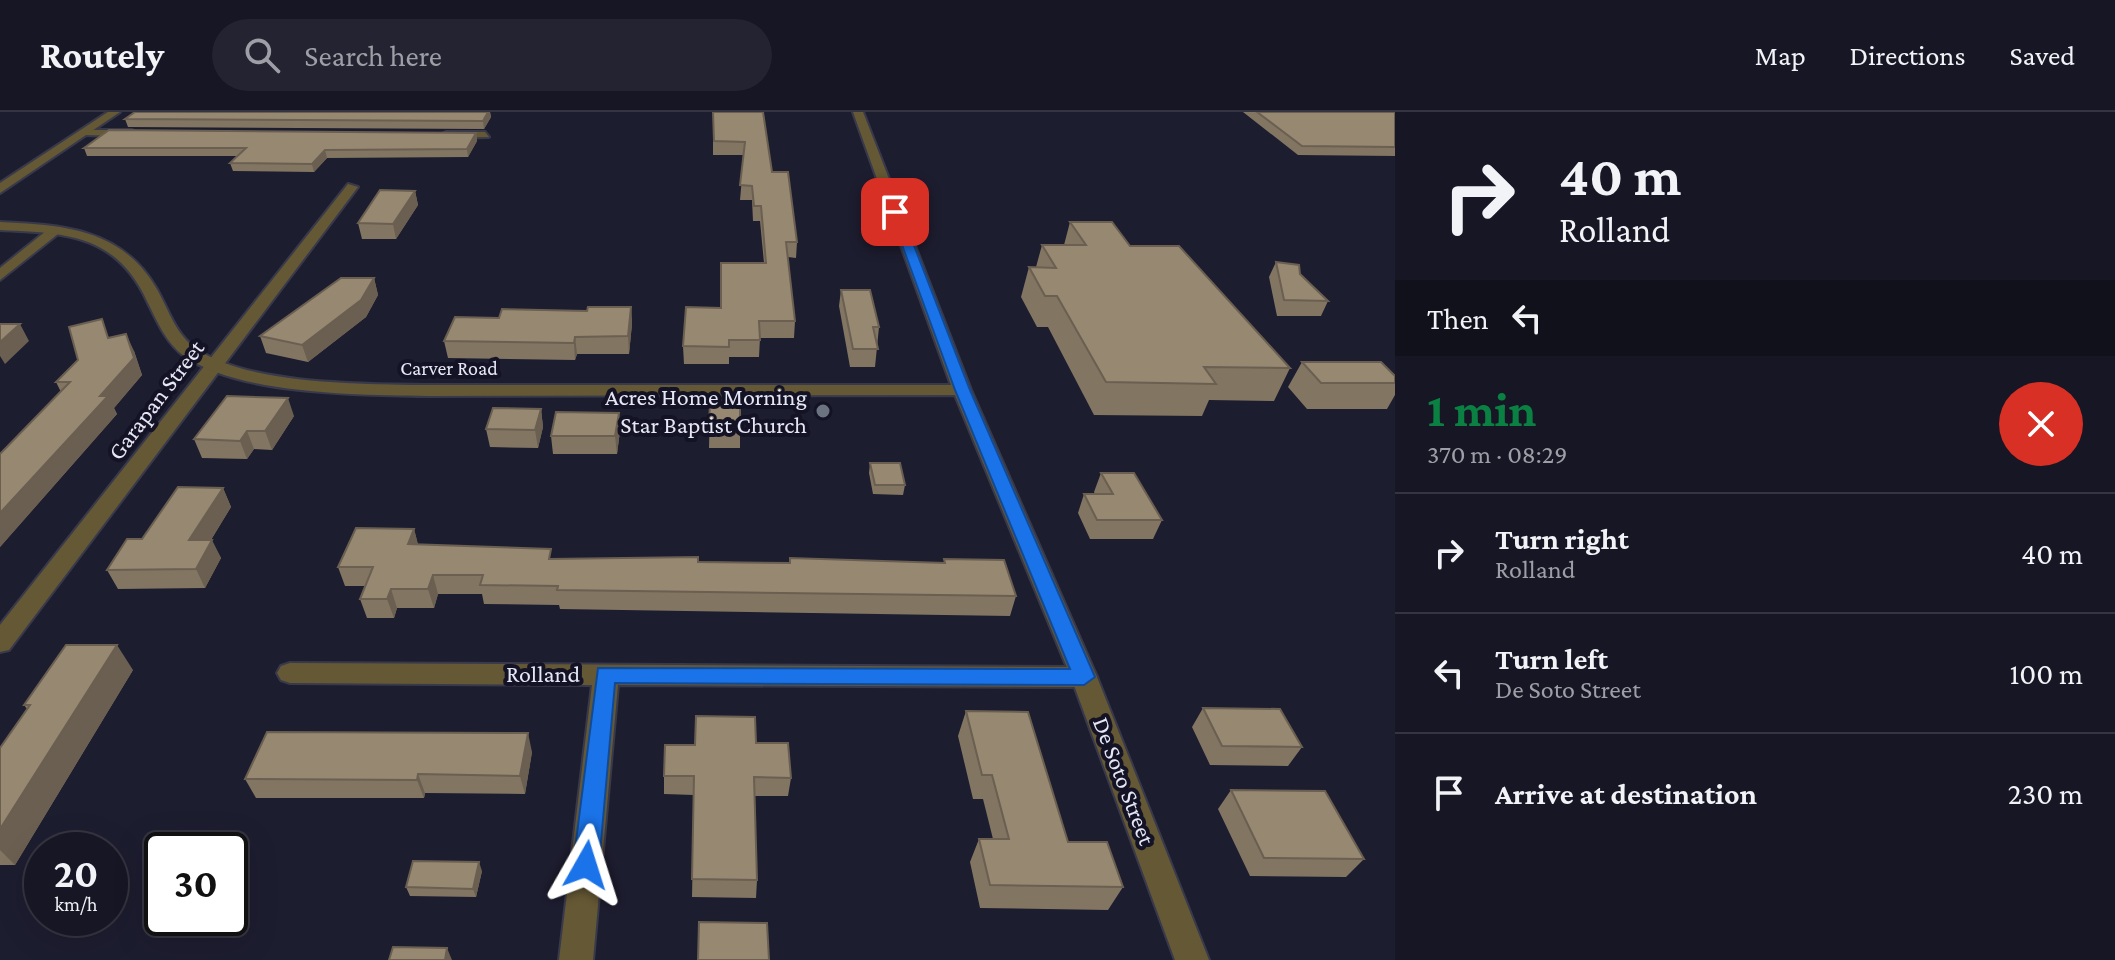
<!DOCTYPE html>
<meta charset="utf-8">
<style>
body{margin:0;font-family:"Crimson Pro",serif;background:#232331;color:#f1f3f6;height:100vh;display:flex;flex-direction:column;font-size:30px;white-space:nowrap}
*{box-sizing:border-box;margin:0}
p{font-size:26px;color:#9e9fa6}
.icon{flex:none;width:44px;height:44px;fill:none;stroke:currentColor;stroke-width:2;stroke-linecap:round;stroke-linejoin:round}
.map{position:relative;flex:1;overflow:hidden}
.details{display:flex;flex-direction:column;background:#161624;width:720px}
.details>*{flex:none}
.hud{background:#161624;color:#f1f3f6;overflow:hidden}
.speed{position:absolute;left:24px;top:720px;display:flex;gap:16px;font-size:40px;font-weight:700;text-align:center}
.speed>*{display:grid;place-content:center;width:104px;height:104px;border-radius:50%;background:#161624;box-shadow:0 8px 32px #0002,0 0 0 2px #353541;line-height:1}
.speed small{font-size:20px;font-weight:400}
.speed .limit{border:4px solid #111;border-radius:12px;background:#fff;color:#111}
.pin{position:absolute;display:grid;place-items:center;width:68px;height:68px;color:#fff;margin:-34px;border-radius:16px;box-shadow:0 4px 12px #0006}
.me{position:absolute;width:88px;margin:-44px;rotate:6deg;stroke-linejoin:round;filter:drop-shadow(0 0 6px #0008)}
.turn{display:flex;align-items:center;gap:28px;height:168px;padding:0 32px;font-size:36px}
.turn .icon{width:104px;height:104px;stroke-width:2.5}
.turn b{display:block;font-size:56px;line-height:68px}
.then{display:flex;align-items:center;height:76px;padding:0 32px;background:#0003;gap:16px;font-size:30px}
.round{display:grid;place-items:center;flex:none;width:84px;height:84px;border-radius:42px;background:#232331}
.overview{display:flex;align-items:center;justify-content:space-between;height:136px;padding:0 32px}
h1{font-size:48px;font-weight:700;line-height:60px;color:#0b8043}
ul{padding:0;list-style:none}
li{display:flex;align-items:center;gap:24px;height:120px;padding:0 32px;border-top:2px solid #353541}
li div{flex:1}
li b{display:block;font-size:30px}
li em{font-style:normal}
header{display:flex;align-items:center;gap:48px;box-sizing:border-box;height:112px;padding:0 40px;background:#161624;border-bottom:2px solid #353541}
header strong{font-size:38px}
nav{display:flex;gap:44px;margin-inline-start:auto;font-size:28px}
.search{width:560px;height:72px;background:#232331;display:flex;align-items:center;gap:20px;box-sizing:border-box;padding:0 28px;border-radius:44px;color:#9e9fa6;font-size:30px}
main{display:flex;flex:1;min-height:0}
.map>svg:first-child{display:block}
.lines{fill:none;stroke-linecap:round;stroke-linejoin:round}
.minor-casing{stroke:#39394c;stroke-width:4}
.tertiary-casing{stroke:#39394c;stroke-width:4}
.minor{fill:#655834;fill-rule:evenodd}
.tertiary{fill:#655834;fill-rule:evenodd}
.wall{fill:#827562}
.shaded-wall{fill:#6a5f50}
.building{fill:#978872;stroke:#6a5f50;stroke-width:2}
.route{fill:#1a73e8;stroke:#114b97;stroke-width:2}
.worship-dot{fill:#6b7280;stroke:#141326;stroke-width:3}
.labels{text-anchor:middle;stroke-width:8;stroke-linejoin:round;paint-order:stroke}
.far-street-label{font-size:20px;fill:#e6e7f5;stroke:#141326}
.poi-label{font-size:24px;fill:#e6e7f5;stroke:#141326;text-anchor:end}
.street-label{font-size:24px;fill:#e6e7f5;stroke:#141326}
</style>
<header>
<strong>Routely</strong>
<div class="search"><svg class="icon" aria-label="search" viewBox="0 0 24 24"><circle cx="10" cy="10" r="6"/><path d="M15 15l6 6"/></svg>Search here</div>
<nav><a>Map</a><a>Directions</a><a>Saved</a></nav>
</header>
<main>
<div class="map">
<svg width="1395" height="848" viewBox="0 0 1395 848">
<rect width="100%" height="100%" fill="#1d1d30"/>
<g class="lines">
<defs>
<path id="minor" d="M84 18H132L138 21 132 24 80 23Z
M485 20 489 25 446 26 440 23 446 20Z
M348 72 358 75 9 538 0 540V513Z
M51 115 63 118 0 168V156Z
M290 551 1084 555 1093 558 1097 565 1093 572 1084 575 618 573 593 848H559L592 573 290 571 281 568 277 561 281 554Z"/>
<path id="tertiary" d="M108 0H120L0 81V71Z
M853 0H863L971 278 1097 565 1209 848H1175L1071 565 955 283 427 284C360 283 240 283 184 244 166 231 157 209 147 189 116 122 66 121 0 118V110C61 113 120 116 155 174 168 195 174 220 194 235 244 273 365 272 427 273H951Z"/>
</defs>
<use href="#minor" class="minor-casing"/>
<use href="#tertiary" class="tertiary-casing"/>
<use href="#minor" class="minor"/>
<use href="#tertiary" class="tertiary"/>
</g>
<path class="wall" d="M135 0H490L491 5 484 17 128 15 125 7Z
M713 0H763L772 60 797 130 796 146 788 145 795 209 794 226H760L759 245H729V252H684L683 234 764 151 760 109H753L752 88H740L744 43H713Z
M1243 0H1395V44L1298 43Z
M476 21 477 29 468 45 327 46 314 60 233 59 230 51 237 44H87L84 36Z
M415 79 418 93 396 127H362L358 111Z
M1070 110 1130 134 1290 256 1274 289 1209 288 1202 304 1094 303 1048 215H1037L1021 185 1029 155H1036L1042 133H1064Z
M1276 150 1300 162 1328 189 1321 204H1277L1269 165Z
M374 166 378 183 366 205 308 250 266 241 260 224Z
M841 178 879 215 875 255H850L839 194Z
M631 195 632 212 629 242H577L575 248 448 246 444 229 499 206Z
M110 226 134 239 142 263 114 296 117 302 0 435V342L61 280 56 270Z
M1302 250 1395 264V283L1387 297H1307L1288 275Z
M710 288 740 318V336H709Z
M541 297 543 315 538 336 490 335 486 317Z
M619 301 620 319 617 342H553L551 324Z
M294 304 272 338 254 337 247 347 202 346 194 327Z
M870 351 905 373 903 383 873 382 869 361Z
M1101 361 1162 408 1153 427H1090L1078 401 1084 382H1095L1094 380Z
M223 376 231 395 211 428 221 446 205 476 118 477 107 458 142 427Z
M414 417 418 433 552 447 789 451 790 446 944 451V447L1016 484 1010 504 560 497 559 493 484 492 482 482H438L434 496H397L394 506H367L360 487 365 474H345L338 455Z
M133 558 15 753H0V636L27 597 24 593Z
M1203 596 1302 635 1288 654 1210 653 1192 615Z
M966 599 1068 730 1123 775 1108 798 980 796 970 750 979 727H993L983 687H973L958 624Z
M695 633 791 666 788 684H755L757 768 756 786 692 785 694 683 664 682V664Z
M532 640 525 682 425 681 424 686H256L245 667Z
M1231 678 1364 747 1346 765 1250 764 1218 697Z
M482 759 476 785 410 784 406 775Z"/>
<path class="shaded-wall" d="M488 0H490L491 5 484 17 483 9Z
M476 21 477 29 468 45 467 37Z
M325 38 327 46 314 60 312 52Z
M415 79 418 93 396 127 393 112Z
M374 166 378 183 366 205 308 250 302 233Z
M631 195 632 212 629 242 628 224Z
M20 212 29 229 5 252 0 244V230Z
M126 222 134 239 142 263 114 296 117 302 0 435V401L100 284Z
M575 225 577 242 575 248 574 231Z
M288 286 294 304 272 338 265 319Z
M541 297 543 315 538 336 535 318Z
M619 301 620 319 617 342 615 324Z
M247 319 254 337 247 347 240 329Z
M223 376 231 395 199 447 189 428Z
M414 417 419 436 408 432Z
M212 428 221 446 205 476 196 457Z
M433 463 438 482 434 496 428 477Z
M391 477 397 496 394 506 387 487Z
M117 533 133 558 15 753 0 738V717Z
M528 621 532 640 525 682 520 664Z
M418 662 425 681 424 686 417 668Z
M479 750 482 759 476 785 473 777Z
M447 836 452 848H445Z"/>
<path class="building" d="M135 0H488L483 9 125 7Z
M713 0H763L772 60H788L797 130H786L795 209H759L760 228H729V235L683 234 686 195 721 196V151H766L761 94H754L752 74 740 73 745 30 714 29Z
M1257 0H1395V35L1302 34Z
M109 18 476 21 467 37 325 38 312 52 230 51 246 36H84Z
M380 78 415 79 393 112 358 111Z
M1070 110H1112L1130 134H1179L1290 256 1204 255 1216 272 1106 270 1057 184H1045L1029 155 1056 156 1042 133H1086Z
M1276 150 1299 153 1300 162 1328 189 1284 188Z
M341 166H374L361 188 302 233 260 224Z
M841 178H870L879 215H873L878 237H853Z
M588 195H631L628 224 575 225 574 231 444 229 455 205 499 206 502 197 587 199Z
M102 207 108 226 126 222 134 246 100 284H108L0 401V342L70 270H56L78 248 69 215Z
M0 212H20L0 230Z
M1302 250H1381L1395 264V271H1321Z
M227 284 288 286 265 319H247L240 329 194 327Z
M710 288 740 289V318H709Z
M493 296 541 297 535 318 486 317Z
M556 300 619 301 615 324H551Z
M870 351H900L905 373H875Z
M1101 361H1134L1162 408H1097L1084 382H1113Z
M178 375 223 376 189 428H212L196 457 107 458 127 427H142Z
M356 416 414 417 408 432 551 437 549 447 698 445V450L790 451V446L945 451 944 447 1004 448 1016 484 557 478 558 474 480 473 483 463H433L428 477H391L387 487H360L373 455H338Z
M66 533H117L0 717V636L30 593H24Z
M1203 596 1280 597 1302 635 1222 634Z
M966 599 1028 600 1068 730H1107L1123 775 990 773 979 727H1009L992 663H982Z
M696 604 755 605 756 631H788L791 666 754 665 757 768 692 767 694 664H664L665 633H695Z
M267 620 528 621 520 664 418 662 417 668 245 667Z
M1231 678 1325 679 1364 747 1264 746Z
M413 749 479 750 473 777 406 775Z
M699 810 767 811 769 848H698Z
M393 835 447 836 445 848H389Z"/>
<path class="route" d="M895 96 901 100 970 278 1095 565 1084 573 615 571 599 753 595 761 586 765 577 761 573 753 598 556 1070 557 955 278 890 100Z"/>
<circle class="worship-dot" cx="823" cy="299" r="8"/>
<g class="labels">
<g class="far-street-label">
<text x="449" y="263">Carver Road</text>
</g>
<g class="poi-label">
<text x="807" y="293">Acres Home Morning<tspan x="807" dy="28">Star Baptist Church</tspan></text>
</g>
<g class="street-label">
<text transform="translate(156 288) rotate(-53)" y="8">Garapan Street</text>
<text x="543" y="570">Rolland</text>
<text transform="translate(1124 669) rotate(69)" y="8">De Soto Street</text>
</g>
</g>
</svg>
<div class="speed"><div>20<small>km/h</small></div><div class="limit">30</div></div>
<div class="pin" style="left:895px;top:100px;background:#d93025"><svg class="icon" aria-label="arrive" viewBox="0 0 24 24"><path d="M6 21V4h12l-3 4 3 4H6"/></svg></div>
<svg class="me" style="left:586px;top:753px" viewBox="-20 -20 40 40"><path d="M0-17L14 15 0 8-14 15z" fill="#1a73e8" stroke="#fff" stroke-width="4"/></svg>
</div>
<section class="details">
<div class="hud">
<div class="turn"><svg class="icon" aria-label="right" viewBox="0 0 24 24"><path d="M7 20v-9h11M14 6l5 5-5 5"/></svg><div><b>40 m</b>Rolland</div></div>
<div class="then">Then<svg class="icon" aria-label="left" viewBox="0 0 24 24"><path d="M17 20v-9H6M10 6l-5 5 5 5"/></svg></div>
</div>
<div class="overview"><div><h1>1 min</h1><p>370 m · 08:29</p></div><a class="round" style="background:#d93025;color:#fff"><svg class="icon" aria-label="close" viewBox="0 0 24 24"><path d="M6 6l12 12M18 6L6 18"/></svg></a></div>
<ul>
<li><svg class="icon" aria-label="right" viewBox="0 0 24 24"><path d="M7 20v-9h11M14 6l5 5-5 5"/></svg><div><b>Turn right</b><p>Rolland</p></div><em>40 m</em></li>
<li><svg class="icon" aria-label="left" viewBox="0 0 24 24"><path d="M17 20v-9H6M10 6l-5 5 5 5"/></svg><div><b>Turn left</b><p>De Soto Street</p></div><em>100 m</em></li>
<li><svg class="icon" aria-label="arrive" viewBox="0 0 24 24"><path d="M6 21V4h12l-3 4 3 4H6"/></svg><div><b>Arrive at destination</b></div><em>230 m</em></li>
</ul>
</section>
</main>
